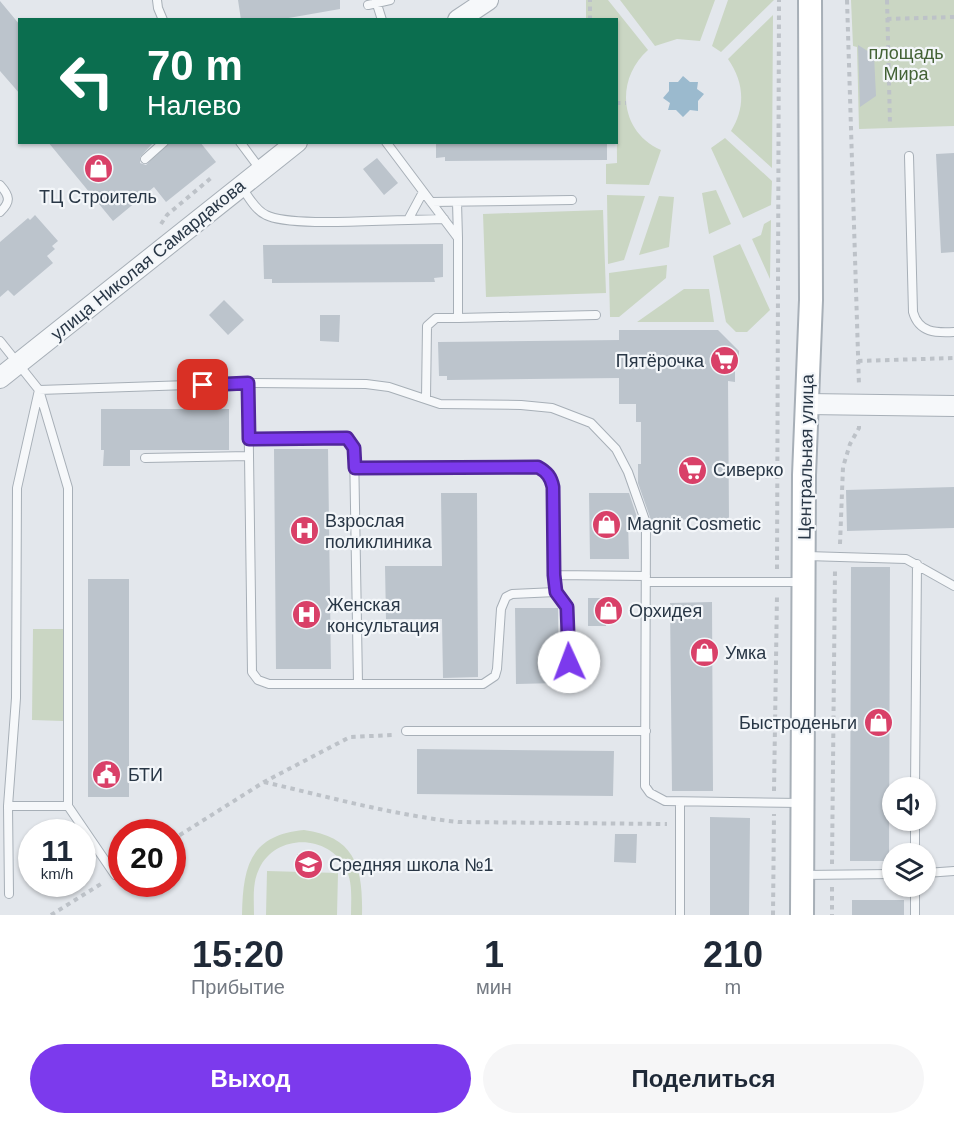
<!DOCTYPE html>
<html lang="ru">
<meta charset="utf-8">
<style>
body{margin:0;font-family:Helvetica,sans-serif;background:#f6f6f7;color:#1f2937;height:100vh;display:flex;flex-direction:column;font-size:22px;white-space:nowrap}
*{box-sizing:border-box;margin:0}
p{font-size:20px;color:#747a83}
.icon{flex:none;width:33px;height:33px;fill:none;stroke:currentColor;stroke-width:2;stroke-linecap:round;stroke-linejoin:round}
.map{position:relative;height:915px;overflow:hidden}
.sheet{display:flex;flex-direction:column;background:#fff;flex:1}
.sheet>*{flex:none}
.hud{position:absolute;left:18px;top:18px;width:600px;height:126px;border-radius:0px;box-shadow:0 2px 4px #0004;background:#0b6e4f;color:#fff;overflow:hidden}
.tools{position:absolute;left:882px;top:777px;display:grid;gap:12px}
.tools a{display:grid;place-items:center;width:54px;height:54px;border-radius:50%;background:#fff;box-shadow:0 2px 4px #0004;font-size:30px}
.speed{position:absolute;left:18px;top:819px;display:flex;gap:12px;font-size:30px;font-weight:700;text-align:center}
.speed>*{display:grid;place-content:center;width:78px;height:78px;border-radius:50%;background:#fff;box-shadow:0 2px 4px #0004;line-height:1}
.speed small{font-size:15px;font-weight:400}
.speed .limit{border:9px solid #d22;background:#fff;color:#111}
.pin{position:absolute;display:grid;place-items:center;width:51px;height:51px;color:#fff;margin:-26px;border-radius:12px;box-shadow:0 3px 9px #0006}
.me{position:absolute;width:66px;margin:-33px;rotate:358deg;stroke-linejoin:round;filter:drop-shadow(0 0 4px #0008)}
.turn{display:flex;align-items:center;gap:21px;height:126px;padding:0 30px;font-size:27px}
.turn .icon{width:78px;height:78px;stroke-width:2.5}
.turn b{display:block;font-size:42px;line-height:51px}
.eta{display:flex;justify-content:space-evenly;align-items:center;height:102px;text-align:center}
.eta b{font-size:36px;font-weight:600;line-height:42px}
.button{display:flex;gap:12px;margin-top:auto;padding:12px 30px}
.button a{flex:1;height:69px;border-radius:36px;background:#7c3aed;color:#fff;font-size:24px;font-weight:600;line-height:69px;text-align:center}
.button a+a{background:#f6f6f7;color:#1f2937}
.map>svg:first-child{display:block}
.green{fill:#cad6c3}
.water{fill:#9bbace}
.building{fill:#bcc4cc}
.lines{fill:none;stroke-linecap:round;stroke-linejoin:round}
.service-casing{stroke:#a7afb7;stroke-width:10}
.tertiary-casing{stroke:#a7afb7;stroke-width:22}
.secondary-casing{stroke:#a7afb7;stroke-width:26}
.path{stroke:#bdc2c8;stroke-width:4;stroke-dasharray:4.5 4.5;stroke-linecap:butt}
.service{stroke:#f6f8fa;stroke-width:8}
.tertiary{stroke:#f6f8fa;stroke-width:20}
.secondary{stroke:#fff;stroke-width:22}
.route-casing{stroke:#51269a;stroke-width:15}
.route{stroke:#7c3aed;stroke-width:10}
.labels{text-anchor:middle;stroke-width:4.5;stroke-linejoin:round;paint-order:stroke}
.park-label{font-size:18px;fill:#436235;stroke:#f3f6f9}
.poi-label{font-size:18px;fill:#293746;stroke:#f3f6f9;text-anchor:start}
.street-label{font-size:18px;fill:#293746;stroke:#f3f6f9}
</style>
<div class="map">
<svg width="954" height="915" viewBox="0 0 954 915">
<rect width="100%" height="100%" fill="#e3e7ec"/>
<path class="green" d="M586 0H608L648 50C615 79 619 132 661 150L649 185 606 184V164L617 163 616 20 586 19Z
M620 0H715L700 41 677 39 655 46Z
M728 0H774L721 52 712 46Z
M851 0H954V126L859 129 857 47 853 46Z
M773 15 772 168 731 131C746 107 744 82 728 59Z
M725 138 772 181 771 205 743 218 711 148Z
M716 190 731 224 709 234 702 193Z
M607 195 645 196 624 260 608 264Z
M659 196 674 197 669 247 639 255Z
M603 210 606 293 486 297 483 214Z
M771 220 770 279 752 239 761 235 764 224Z
M740 244 770 310 747 332H736L726 322 713 256Z
M667 265 666 278 619 317H610L609 273Z
M684 289H709L714 322H637Z
M33 629H63V721L32 720Z
M304 830C356 837 363 868 362 915H351C351 900 353 883 346 869 329 834 276 833 259 869 252 883 254 900 254 915H242C243 868 249 835 304 830Z
M267 871 338 873 337 915H266Z"/>
<path class="water" d="M683 76 690 82H698L697 89 704 94 698 101V111L690 110 683 117 676 110H668L670 103 663 98 669 91V82H678Z"/>
<path class="building" d="M238 0H340V9L277 20H241Z
M0 1 20 25V94L0 71Z
M858 45 874 55 876 96 860 107Z
M48 142H154L140 157V163L146 165 170 142H200L216 162 166 202 154 187 113 221Z
M436 142H607V160L445 161V157L436 158Z
M954 153V252L941 253 936 154Z
M377 158 398 183 384 195 363 169Z
M35 215 58 241 52 246 55 249 47 256 53 263 14 296 8 290 0 297V242L28 218 30 220Z
M443 244V277L434 278 435 282 272 283V279H264L263 245Z
M224 300 244 320 228 335 209 315Z
M320 315H340L339 342 320 341Z
M619 330H718L739 351V360L735 365V382L728 381 729 519 651 520 638 483V464H641V422H636V404H619V378L447 380V376H439L438 342 619 340Z
M101 409H229V450H130V466H103L104 450H101Z
M274 449H328L331 669H276Z
M954 487V528L847 531 846 490Z
M441 493H477L478 677 443 678 442 619H386L385 566H442Z
M589 493H629L638 520H628L629 559H590Z
M851 567H890L889 861H850Z
M88 579H129V797H88Z
M588 598H606V626H588Z
M712 602 713 791H672L670 603Z
M515 608H558L559 683 516 684Z
M417 749 614 751 613 796 417 794Z
M710 817 750 818 749 915H710Z
M615 834H637L636 863 614 862Z
M297 854H314V870H297Z
M852 900H904V915H852Z"/>
<g class="lines">
<defs>
<path id="service" d="M157 0 158 8 163 20
M376 1 382 20
M368 5 390 0
M240 142 260 169
M386 142 458 238V318H436L427 326 426 398
M909 156 913 312C919 333 936 333 954 332
M145 159 164 142
M0 185C10 196 11 202 0 212
M242 188C249 197 255 210 266 215 289 227 378 220 408 220L423 192
M431 202 572 200
M457 202 458 238
M408 220 444 219
M458 318 596 315
M0 341 39 390 17 488 16 698 8 806 9 894
M248 383 252 672 258 680 269 684H483L495 676 497 669 501 609 506 597 512 594 556 592
M249 439 341 437 347 438 354 448 358 683
M145 458 249 456
M355 469 538 467 548 474 553 487 554 575 556 592 567 607 569 680
M807 556 906 559 954 586
M554 575 646 576
M647 582H801
M406 731H646
M915 788 917 564
M680 802V915
M8 806H68V488L39 390 248 383 366 384 389 387 440 404 521 405 552 408 591 423 616 449 628 472 646 523 645 786 650 793 665 801 801 803
M68 806 115 875
M915 854V820
M926 873 954 871
M803 875 892 874
M915 915V886"/>
<path id="tertiary" d="M458 20 488 0
M0 378 297 142
M807 404 954 406"/>
<path id="secondary" d="M802 915 804 475 811 300 810 0"/>
</defs>
<use href="#service" class="service-casing"/>
<use href="#tertiary" class="tertiary-casing"/>
<use href="#secondary" class="secondary-casing"/>
<path class="path" d="M847 0 859 386
M887 0 890 124
M887 19 954 17
M590 20V0
M616 103H626
M161 224 167 215 211 178
M858 361 954 358
M840 544 843 467 850 444 859 428V424
M777 569 779 0
M264 782C329 797 393 815 458 822L667 824
M774 791 777 595
M172 840 264 782 350 737 393 735
M832 864 835 569
M832 887V915
M51 915 104 882
M773 915 774 814"/>
<use href="#service" class="service"/>
<use href="#tertiary" class="tertiary"/>
<use href="#secondary" class="secondary"/>
</g>
<g class="lines">
<defs>
<path id="route" d="M203 385 248 383 249 439 347 438 354 448 355 468 538 467C547 472 551 477 553 487L554 575 556 592 567 607 569 662"/>
</defs>
<use href="#route" class="route-casing"/>
<use href="#route" class="route"/>
</g>
<defs>
<symbol id="shop-disc" viewBox="-11 -11 22 22"><circle r="9.5" fill="#d94068" stroke="#f3f6f9"/><path d="M-5-2.5h2.3a2.7 3.5 0 0 1 5.4 0H5L5.5 6h-11ZM-1.5-2.5h3a1.5 2.3 0 0 0-3 0Z" fill="#fff"/></symbol>
<symbol id="supermarket-disc" viewBox="-11 -11 22 22"><circle r="9.5" fill="#d94068" stroke="#f3f6f9"/><path d="M-6-5.5h2.5l.6 2H6L4.5 2H-2.5L-4.4-4H-6ZM-1.5 3.2a1.3 1.3 0 1 0 .1 0ZM3 3.2a1.3 1.3 0 1 0 .1 0Z" fill="#fff"/></symbol>
<symbol id="hospital-disc" viewBox="-11 -11 22 22"><circle r="9.5" fill="#d94068" stroke="#f3f6f9"/><path d="M-5-5h3v3.5h4V-5h3V5h-3V1.5h-4V5h-3Z" fill="#fff"/></symbol>
<symbol id="civic-disc" viewBox="-11 -11 22 22"><circle r="9.5" fill="#d94068" stroke="#f3f6f9"/><path d="M-.6-6.5H3V-4.5H.6V-3L4-1V1h2V6H-6V1h2V-1L-.6-3ZM-1.2 2.5V6h2.4V2.5Z" fill="#fff"/></symbol>
<symbol id="school-disc" viewBox="-11 -11 22 22"><circle r="9.5" fill="#d94068" stroke="#f3f6f9"/><path d="M0-5L7-2L0 1L-7-2ZM-4 1L0 2.5L4 1V4Q0 6-4 4Z" fill="#fff"/></symbol>
</defs>
<g fill-rule="evenodd">
<use href="#shop-disc" x="82" y="152" width="33" height="33"/>
<use href="#supermarket-disc" x="708" y="344" width="33" height="33"/>
<use href="#supermarket-disc" x="676" y="454" width="33" height="33"/>
<use href="#shop-disc" x="590" y="508" width="33" height="33"/>
<use href="#hospital-disc" x="288" y="514" width="33" height="33"/>
<use href="#shop-disc" x="592" y="594" width="33" height="33"/>
<use href="#hospital-disc" x="290" y="598" width="33" height="33"/>
<use href="#shop-disc" x="688" y="636" width="33" height="33"/>
<use href="#shop-disc" x="862" y="706" width="33" height="33"/>
<use href="#civic-disc" x="90" y="758" width="33" height="33"/>
<use href="#school-disc" x="292" y="848" width="33" height="33"/>
</g>
<g class="labels">
<g class="park-label">
<text x="906" y="59">площадь<tspan x="906" dy="21">Мира</tspan></text>
</g>
<g class="poi-label">
<text x="98" y="203" text-anchor="middle">ТЦ Строитель</text>
<text x="704" y="367" text-anchor="end">Пятёрочка</text>
<text x="713" y="476">Сиверко</text>
<text x="325" y="527">Взрослая<tspan x="325" dy="21">поликлиника</tspan></text>
<text x="627" y="530">Magnit Cosmetic</text>
<text x="327" y="611">Женская<tspan x="327" dy="21">консультация</tspan></text>
<text x="629" y="617">Орхидея</text>
<text x="725" y="659">Умка</text>
<text x="857" y="729" text-anchor="end">Быстроденьги</text>
<text x="128" y="781">БТИ</text>
<text x="329" y="871">Средняя школа №1</text>
</g>
<g class="street-label">
<text transform="translate(148 260) rotate(-39)" y="6">улица Николая Самардакова</text>
<text transform="translate(806 457) rotate(-89)" y="6">Центральная улица</text>
</g>
</g>
</svg>
<div class="tools">
<a><svg class="icon" aria-label="sound" viewBox="0 0 24 24"><path d="M4 9h4l5-4v14l-5-4H4zM17 9q2 3 0 6"/></svg></a>
<a><svg class="icon" aria-label="layers" viewBox="0 0 24 24"><path d="M12 4l9 5-9 5-9-5zM3 14l9 5 9-5"/></svg></a>
</div>
<div class="speed"><div>11<small>km/h</small></div><div class="limit">20</div></div>
<div class="pin" style="left:203px;top:385px;background:#d93025"><svg class="icon" aria-label="arrive" viewBox="0 0 24 24"><path d="M6 21V4h12l-3 4 3 4H6"/></svg></div>
<svg class="me" style="left:569px;top:662px" viewBox="-20 -20 40 40"><circle r="19" fill="#fff"/><path d="M0-13L10 11 0 6-10 11z" fill="#7c3aed"/></svg>
<div class="hud">
<div class="turn"><svg class="icon" aria-label="left" viewBox="0 0 24 24"><path d="M17 20v-9H6M10 6l-5 5 5 5"/></svg><div><b>70 m</b>Налево</div></div>
</div>
</div>
<section class="sheet">
<div class="eta">
<div><b>15:20</b><p>Прибытие</p></div>
<div><b>1</b><p>мин</p></div>
<div><b>210</b><p>m</p></div>
</div>
<div class="button"><a>Выход</a><a>Поделиться</a></div>
</section>
